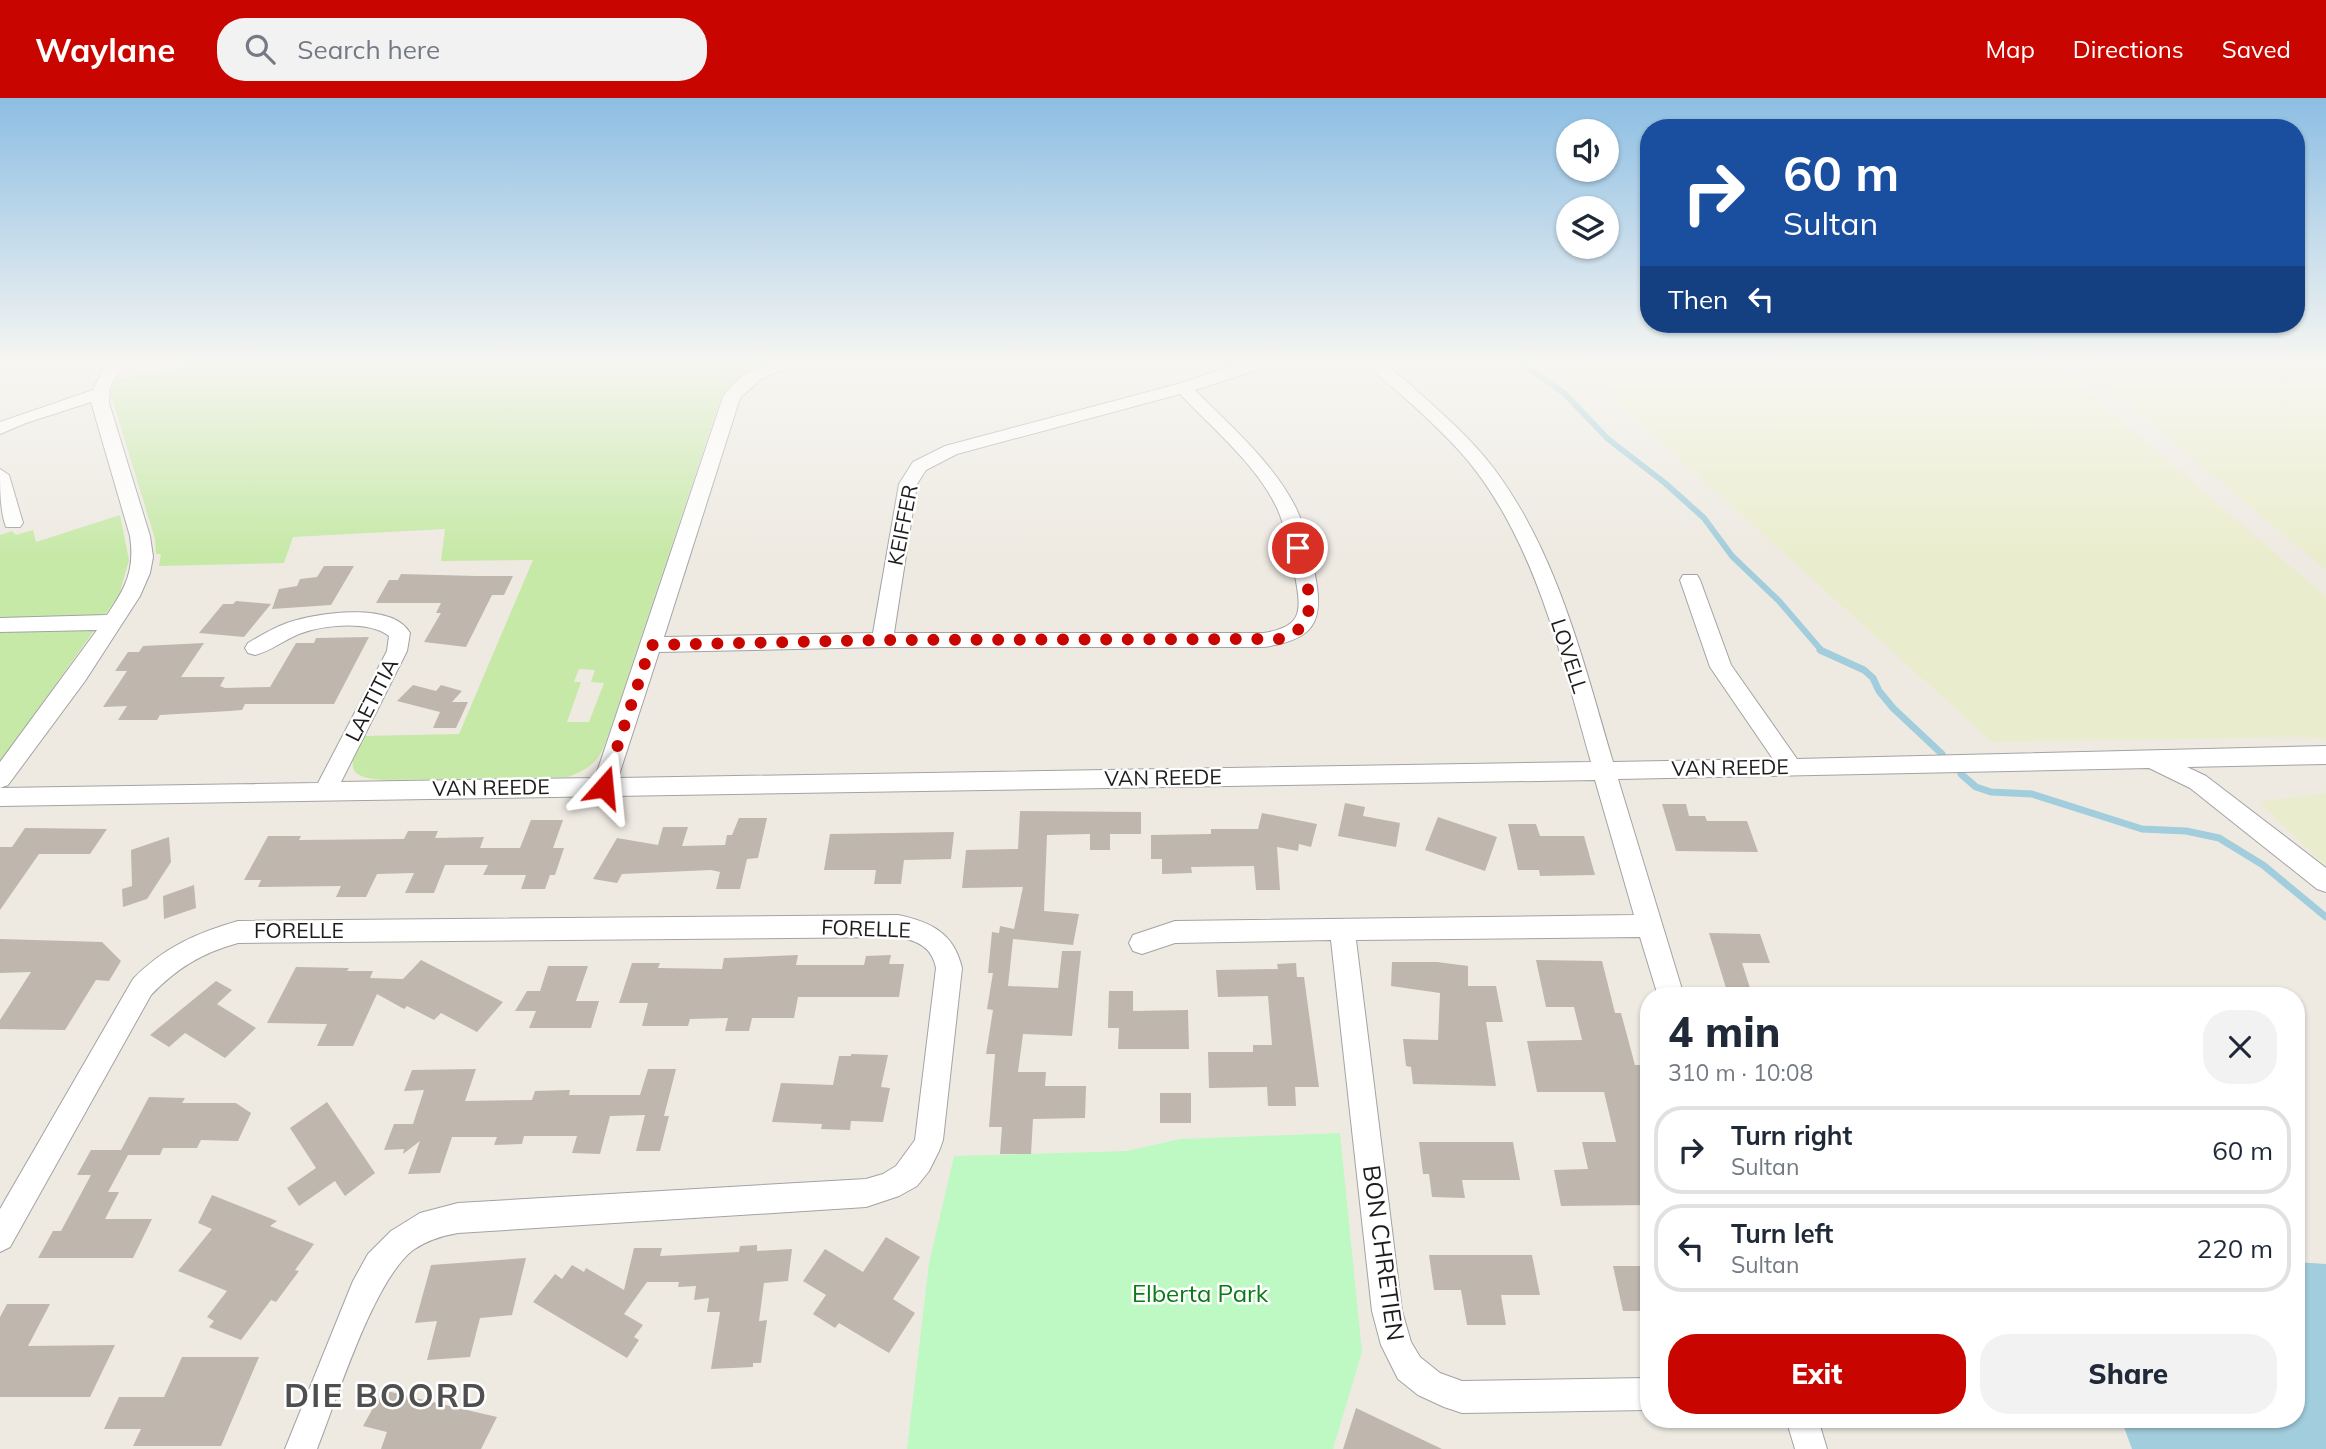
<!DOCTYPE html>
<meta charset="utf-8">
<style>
body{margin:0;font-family:Mulish,sans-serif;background:#f2f2f3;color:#1f2937;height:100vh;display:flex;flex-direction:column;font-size:26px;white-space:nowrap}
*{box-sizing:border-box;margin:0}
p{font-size:23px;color:#747a83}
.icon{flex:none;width:38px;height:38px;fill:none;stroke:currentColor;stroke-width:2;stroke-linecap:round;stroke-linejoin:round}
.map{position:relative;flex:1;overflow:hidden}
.side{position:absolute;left:1640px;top:889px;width:665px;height:441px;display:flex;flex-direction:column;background:#fff;border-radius:28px;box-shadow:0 2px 5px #0004}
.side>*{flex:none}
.banner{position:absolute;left:1640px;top:21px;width:665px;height:214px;border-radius:28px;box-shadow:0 2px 5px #0004;background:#1a4fa0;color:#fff;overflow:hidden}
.controls{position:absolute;left:1556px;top:21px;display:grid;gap:14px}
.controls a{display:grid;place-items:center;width:63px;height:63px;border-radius:50%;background:#fff;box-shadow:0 2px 5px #0004;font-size:35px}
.pin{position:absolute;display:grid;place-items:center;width:60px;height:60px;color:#fff;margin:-30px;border:4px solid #fff;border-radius:50%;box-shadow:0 2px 7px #0007}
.me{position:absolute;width:77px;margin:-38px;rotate:18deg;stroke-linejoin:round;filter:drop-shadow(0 0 5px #0008)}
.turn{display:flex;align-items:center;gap:24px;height:147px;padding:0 28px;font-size:32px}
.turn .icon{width:91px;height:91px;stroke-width:2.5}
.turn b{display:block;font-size:49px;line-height:60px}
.then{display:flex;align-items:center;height:66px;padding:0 28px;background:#0003;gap:14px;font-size:26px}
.round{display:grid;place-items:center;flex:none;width:74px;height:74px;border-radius:28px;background:#f2f2f3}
.head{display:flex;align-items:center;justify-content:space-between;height:119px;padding:0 28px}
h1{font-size:42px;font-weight:800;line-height:52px}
.cta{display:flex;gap:14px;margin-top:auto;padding:14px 28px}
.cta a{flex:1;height:80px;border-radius:28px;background:#c90500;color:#fff;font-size:28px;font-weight:800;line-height:80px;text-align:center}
.cta a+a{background:#f2f2f3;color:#1f2937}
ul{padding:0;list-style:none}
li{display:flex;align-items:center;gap:21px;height:88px;margin:0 14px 10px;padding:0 14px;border:4px solid #e0e1e3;border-radius:28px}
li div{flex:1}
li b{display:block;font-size:26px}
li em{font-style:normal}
header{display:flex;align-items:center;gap:42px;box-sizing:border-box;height:98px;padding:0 35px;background:#c90500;color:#fff}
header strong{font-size:33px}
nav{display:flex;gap:38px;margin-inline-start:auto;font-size:24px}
.search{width:490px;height:63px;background:#f2f2f3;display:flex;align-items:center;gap:18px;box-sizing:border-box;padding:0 24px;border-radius:28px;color:#747a83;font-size:26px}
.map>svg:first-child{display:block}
.farmland{fill:#eaedcd}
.grass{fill:#c6e9a7;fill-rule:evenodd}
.park{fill:#bef9c4}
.water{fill:#a2cddc}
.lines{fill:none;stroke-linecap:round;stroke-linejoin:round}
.stream-far1{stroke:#a2cddc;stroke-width:6}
.stream{stroke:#a2cddc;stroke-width:7}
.building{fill:#bfb6ae}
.minor-casing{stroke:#a3a3a3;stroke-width:2}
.minor{fill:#fff;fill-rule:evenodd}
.route{stroke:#c90500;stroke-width:12;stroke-dasharray:0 21.6}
.labels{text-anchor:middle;stroke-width:5;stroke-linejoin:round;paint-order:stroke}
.street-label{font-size:21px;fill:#1c1c1c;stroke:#fff}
.near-street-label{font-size:24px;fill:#1c1c1c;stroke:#fff}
.near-park-label{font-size:24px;fill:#0b7a17;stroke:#fff}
.near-district-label{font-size:33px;font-weight:bold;letter-spacing:2px;fill:#4f4f4f;stroke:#fff}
</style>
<header>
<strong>Waylane</strong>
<div class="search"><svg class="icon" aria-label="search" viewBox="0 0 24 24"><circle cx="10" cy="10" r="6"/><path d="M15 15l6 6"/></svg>Search here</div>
<nav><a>Map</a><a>Directions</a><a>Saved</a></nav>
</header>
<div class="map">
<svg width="2326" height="1351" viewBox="0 0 2326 1351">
<rect width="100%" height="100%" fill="#eeeae2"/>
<path class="farmland" d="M2057 267 2326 499V642L2307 639 1992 644 1576 267Z
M2326 267V472L2081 267Z
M2326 695V768L2259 704Z"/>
<path class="grass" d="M193 267H758L759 268 743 276 722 297 614 620C602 653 603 666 568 679L386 682C347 680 347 671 362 638L459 636 533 462 441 463 445 431 293 439 284 465 159 468 161 456H156L155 441 111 297 115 282ZM579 571 595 572 591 584 604 585 589 624H567L581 584H574Z
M120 417 129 462 119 497 0 665V437L12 433 16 437 33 432 36 444Z"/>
<path class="park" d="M1340 1035 1362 1254 1333 1351H907L929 1165 954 1058 1127 1053 1180 1041Z"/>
<path class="water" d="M2296 1164 2326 1166V1351H2132L2121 1321H2296Z"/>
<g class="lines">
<path class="stream-far1" d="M1523 267 1564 295 1608 341 1665 385 1704 420 1732 458 1779 503 1822 553"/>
<path class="stream" d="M1820 552 1864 572 1873 580 1879 593 1893 610 1942 656
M1961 676 1976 689 1991 694 2032 696 2142 731 2186 733 2219 740 2263 767 2326 819"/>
</g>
<path class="building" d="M324 468H354L331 507 272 511 279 491 297 488 300 481 317 479Z
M401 476 477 478H513L504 497H492L466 549 424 544 441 515H436L441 505H376L389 482H398Z
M236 503 271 506 244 539 199 535 223 506H233Z
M369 539 334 606H245L242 612 230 613 160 617 157 622H118L127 608 103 609 127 573H115L128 554H139L143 548 204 545 181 579H225L220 588 225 590 270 589 296 545H314L316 540Z
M413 587 436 593 441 587 462 593 452 604H468L456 630H433L440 614 397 603Z
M1345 705 1365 709 1363 718 1400 725 1396 749 1338 738Z
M1662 706H1686L1689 718H1705L1707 723H1747L1758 754 1676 753Z
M1020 713 1141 714V736H1110V752H1090V736L1047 737 1044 813 1079 816 1073 847 1013 841 1008 888 1058 890 1062 853H1081L1072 938 1023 936 1018 974H1046L1045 988H1086L1085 1020 1033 1021 1031 1056H1000L1002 1029H989L995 956H986L993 912 987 911 993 875H988L992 834 999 835 1000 828 1014 831 1023 789 962 790 966 752 1018 751Z
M1262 715 1317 726 1311 749 1299 746 1298 753 1277 749 1280 792H1256L1254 768 1191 769 1192 775 1162 776V761H1151V737L1211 736V731H1258Z
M1438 719 1497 739 1485 773 1425 752Z
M739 720H767L758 760 747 761 740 791H716L720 774 711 772 622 776 617 785 593 781 617 740 658 747 663 729H688L682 748 725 747 727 737H732Z
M531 722H563L553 750H564L555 777H550L545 791H521L526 777H483L488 767H445L434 795H405L414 775 377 776 366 799H336L341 788 258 789 261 782H244L268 738H301L299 742 404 741 408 733H438L435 740 484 739 480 750H520Z
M1508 726H1536L1540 738H1584L1595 777 1540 778 1539 772H1518Z
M25 730 107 731 90 756H39L0 812V749H12Z
M954 734 951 761 904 762 901 786H874L876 772H824L830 736Z
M169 739 171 764 147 801 123 809 122 791 132 788 131 752Z
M194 787 196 810 164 821 163 798Z
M1709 835 1760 836 1770 865H1742L1750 890H1726Z
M0 841 102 844 121 863 109 883 96 882 65 932 0 931V922L31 874 0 875Z
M798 857 796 867H864L866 858 891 857 889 866H904L899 899H798L794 920H752L749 933H725L728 920 690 921 688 928H642L648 905H619L632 865H660L658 870 722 871 724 860Z
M421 862 503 904 477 934 441 915 434 922 407 908 404 911 377 896 353 948H317L327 926 267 925 296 869 349 870 347 873H373L370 880 403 881Z
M1536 862 1602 863 1615 915H1621L1635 967H1644L1648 984V1107L1561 1108 1554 1072 1588 1071 1582 1044H1616L1604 994H1537L1527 943 1582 942 1574 909H1546Z
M1392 864H1437L1468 868V888H1496L1503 924H1486L1496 988 1413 986 1411 969 1406 968 1403 941 1438 942 1440 895 1391 888Z
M1296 865 1297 879H1304L1319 989H1295L1296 1008H1268L1267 989 1209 990 1208 954H1253V947H1272L1268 898 1218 899 1216 872 1278 871 1277 866Z
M548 868H588L576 903H599L591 930H529L536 913H515L527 893H540Z
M216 883 232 892 217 906 256 930 225 960 185 935 169 949 150 937Z
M1109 893H1133V913L1188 912 1189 951H1118L1119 930H1108Z
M851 956 888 957 881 989 890 990 883 1024 851 1023 850 1032 821 1031 822 1026 772 1024 781 985 833 987 839 958H851Z
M476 971 465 1003 532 1002 535 993 570 992 569 997H640L648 971H676L664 1018H669L660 1053H636L645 1017 610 1018 600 1056 572 1055 577 1038H524L522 1046 494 1047 497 1039H452L440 1075 408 1076 420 1043 403 1056 404 1051 384 1052 394 1026H413L424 992 404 993 412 972Z
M1160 995H1191V1025H1160Z
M149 999 185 1000 182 1005H236L251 1015 238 1043 201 1042 197 1050H163L160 1057H128L108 1094H119L105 1121H152L133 1160H38L53 1133H61L91 1077H77L91 1052H121Z
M327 1004 375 1075 345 1098 335 1083 299 1108 287 1090 316 1070 290 1030Z
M1419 1044H1513L1520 1082H1462L1465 1100 1432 1099 1429 1076H1423Z
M212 1097 277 1123 270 1128 314 1146 295 1172 299 1173 276 1204 271 1202 241 1242 209 1229 214 1223 207 1219 227 1193 178 1173 212 1131 198 1125Z
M886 1139 920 1159 893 1201 915 1215 889 1255 839 1225 835 1230 813 1216 826 1197 803 1183 825 1151 863 1174Z
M757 1147V1153L792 1151 788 1183 764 1185 759 1223 767 1222 761 1265H753V1269L711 1271 720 1214H707L709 1200 694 1202 696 1188 678 1189 679 1184H647L624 1216 643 1227 634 1239 639 1242 627 1260 533 1204 555 1176 562 1181 572 1167 584 1174 586 1170 624 1192 634 1150H662L660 1158 739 1154 740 1148Z
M1429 1157H1532L1540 1197H1501L1506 1227H1467L1461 1192H1434Z
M526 1160 512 1217 480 1220 470 1259 427 1262 437 1223 415 1225 431 1167Z
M1613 1168H1648V1213H1623Z
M7 1206H50L28 1248 115 1247 90 1299H0V1219Z
M182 1259H259L221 1348H133L141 1331H104L119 1299H164Z
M383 1292 424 1302 497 1319 481 1351H381L387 1334 363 1328Z
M1356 1310 1442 1351H1343Z"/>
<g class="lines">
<defs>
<path id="minor" d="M105 267H122L110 290 109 305 150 438 153 459 150 475 140 498 85 583 8 687 0 690 318 685 387 553 389 538C368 522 323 527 299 536 284 542 271 553 255 557L248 555 245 550 248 545C260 538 273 530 287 525 316 515 392 503 410 535L407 553 341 684 595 680 723 299C743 271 760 267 793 267L761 281 740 300 664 539 873 535 899 386 913 364 945 348 1178 286 1236 267H1262L1260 271 1195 292C1230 328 1273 364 1296 410 1306 431 1310 455 1315 477 1325 526 1312 542 1264 549H882L659 554 618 680 1591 664C1562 563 1537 448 1469 364 1450 341 1427 320 1405 300 1393 290 1380 280 1370 267H1388C1424 300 1462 330 1492 368 1557 453 1583 563 1613 664L1773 661 1710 569 1680 482 1683 477H1697L1700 482 1731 567 1797 661 2326 648V666L2187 669 2206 678 2326 770V794L2317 791 2190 690 2149 670 1618 681 1684 898H1658L1640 839 1356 842 1402 1213 1411 1244 1420 1259 1440 1275 1462 1283 1648 1280V1312L1462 1315 1444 1309 1418 1297 1398 1281 1381 1247 1372 1213 1331 842 1175 845 1142 856 1133 853 1129 845 1133 837 1175 823 1634 817 1595 682 0 708V664L97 532 0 534V520L107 517C126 489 135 472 130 438L91 304 26 325 0 336V324L93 292ZM1180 296C1213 331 1256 366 1277 410 1287 432 1291 459 1296 483 1302 516 1300 529 1264 535H894L917 386 926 372 957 356Z
M0 371 9 377 23 425 20 429H6C0 413 0 390 0 371Z
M898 817C931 824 954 835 962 870L943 1042 939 1053 929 1073 917 1088 899 1098 866 1109 458 1135C441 1138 428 1142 413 1152 373 1183 337 1301 317 1351H285L353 1183 368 1156 391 1133 420 1115 458 1105 866 1081 883 1076 896 1068 915 1042 936 870C932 849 918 843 898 839L238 845C202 855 177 870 151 897L10 1149 0 1154V1111L133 881C163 850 196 835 238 823Z
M1786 1321H1818L1827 1351H1795Z"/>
</defs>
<use href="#minor" class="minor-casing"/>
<use href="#minor" class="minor"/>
</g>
<linearGradient id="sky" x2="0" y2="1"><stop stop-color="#8cbee3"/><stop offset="0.58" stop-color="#f7f6f2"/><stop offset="1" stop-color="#f7f6f2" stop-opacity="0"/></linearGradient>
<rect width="2326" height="457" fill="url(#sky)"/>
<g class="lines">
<path class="route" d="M604 689 651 547 882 542 1279 541C1326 529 1306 484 1298 450"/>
</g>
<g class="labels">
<g class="street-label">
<text transform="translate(903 427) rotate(-79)" y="7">KEIFFER</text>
<text transform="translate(1569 558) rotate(72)" y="7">LOVELL</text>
<text transform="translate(372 602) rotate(-63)" y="7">LAETITIA</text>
<text transform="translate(1730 670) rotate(-1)" y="7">VAN REEDE</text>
<text transform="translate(1163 680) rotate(-1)" y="7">VAN REEDE</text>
<text transform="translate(491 690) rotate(-1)" y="7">VAN REEDE</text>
<text transform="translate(866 831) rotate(2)" y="7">FORELLE</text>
<text x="299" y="840">FORELLE</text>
</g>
<g class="near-street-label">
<text transform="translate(1383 1155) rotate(82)" y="8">BON CHRETIEN</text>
</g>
<g class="near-park-label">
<text x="1200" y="1204">Elberta Park</text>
</g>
<g class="near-district-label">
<text x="386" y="1309">DIE BOORD</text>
</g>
</g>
</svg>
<div class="controls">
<a><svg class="icon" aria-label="sound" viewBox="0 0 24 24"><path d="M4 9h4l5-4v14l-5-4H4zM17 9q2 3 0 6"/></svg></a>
<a><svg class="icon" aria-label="layers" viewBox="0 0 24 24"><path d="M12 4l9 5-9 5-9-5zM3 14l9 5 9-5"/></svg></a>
</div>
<div class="pin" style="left:1298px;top:450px;background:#d93025"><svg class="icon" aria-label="arrive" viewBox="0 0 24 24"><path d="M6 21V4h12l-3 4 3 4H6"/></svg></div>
<svg class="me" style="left:604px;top:689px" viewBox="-20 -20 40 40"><path d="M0-17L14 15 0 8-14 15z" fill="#c90500" stroke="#fff" stroke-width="4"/></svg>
<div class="banner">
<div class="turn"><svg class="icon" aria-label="right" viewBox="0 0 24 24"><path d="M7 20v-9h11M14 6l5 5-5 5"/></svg><div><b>60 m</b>Sultan</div></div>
<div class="then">Then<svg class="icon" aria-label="left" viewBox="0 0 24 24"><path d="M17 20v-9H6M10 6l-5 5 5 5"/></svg></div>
</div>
<section class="side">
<div class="head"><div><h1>4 min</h1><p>310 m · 10:08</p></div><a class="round"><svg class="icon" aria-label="close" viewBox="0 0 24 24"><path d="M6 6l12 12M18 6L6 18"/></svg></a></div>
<ul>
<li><svg class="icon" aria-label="right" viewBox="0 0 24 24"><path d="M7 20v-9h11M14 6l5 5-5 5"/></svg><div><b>Turn right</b><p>Sultan</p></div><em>60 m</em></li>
<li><svg class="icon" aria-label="left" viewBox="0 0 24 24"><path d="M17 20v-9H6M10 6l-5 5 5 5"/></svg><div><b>Turn left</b><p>Sultan</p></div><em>220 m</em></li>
</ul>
<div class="cta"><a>Exit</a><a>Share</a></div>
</section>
</div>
